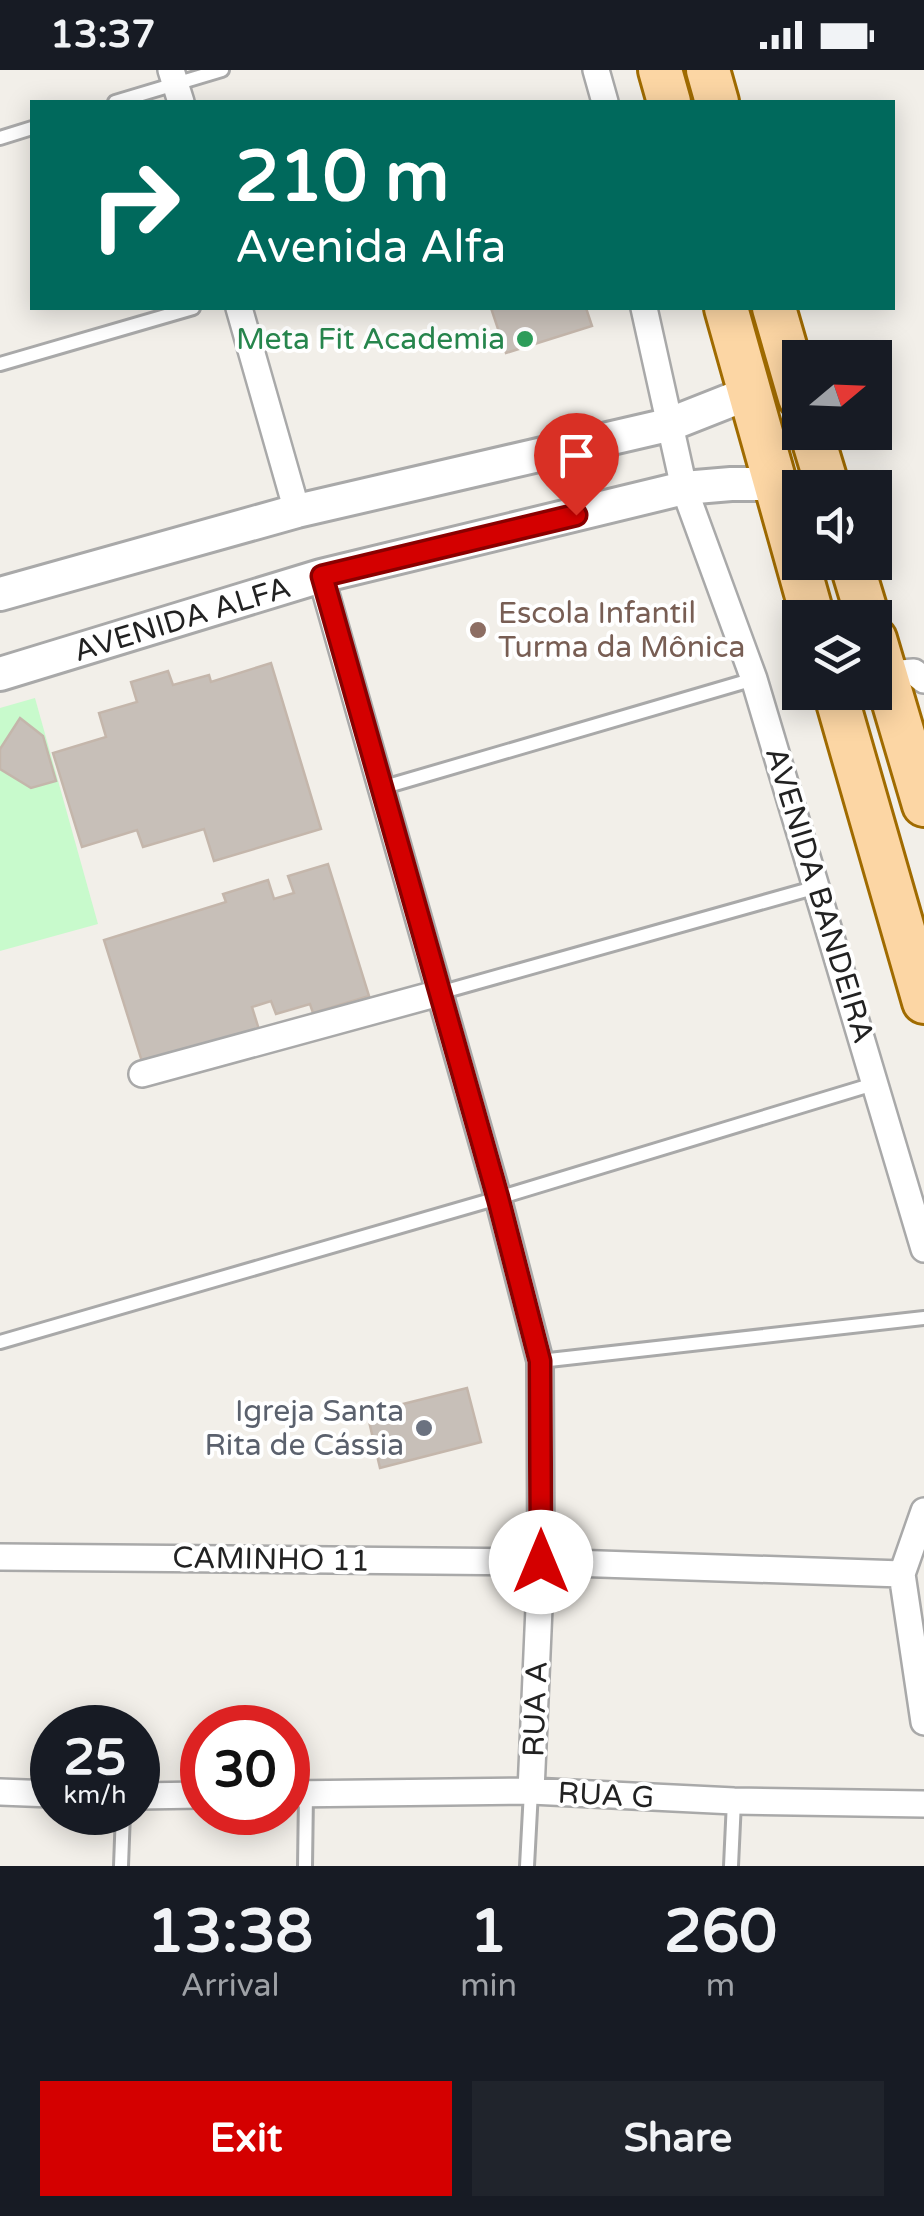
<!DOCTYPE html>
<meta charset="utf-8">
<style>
body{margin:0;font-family:"Varela Round",sans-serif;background:#20242c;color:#f1f3f6;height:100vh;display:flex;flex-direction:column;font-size:38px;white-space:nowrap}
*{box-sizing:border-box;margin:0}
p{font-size:32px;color:#9ea1a6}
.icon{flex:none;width:55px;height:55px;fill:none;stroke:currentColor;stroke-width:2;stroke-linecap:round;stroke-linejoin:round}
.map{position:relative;height:1796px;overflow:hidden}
.panel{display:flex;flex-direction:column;background:#171b24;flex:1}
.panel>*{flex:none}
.banner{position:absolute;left:30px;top:30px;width:865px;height:210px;border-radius:0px;box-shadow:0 5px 25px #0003;background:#00695c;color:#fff;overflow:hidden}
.needle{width:65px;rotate:71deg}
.buttons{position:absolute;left:782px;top:270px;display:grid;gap:20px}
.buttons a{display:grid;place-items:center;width:110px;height:110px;border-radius:0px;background:#171b24;box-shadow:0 5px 25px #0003;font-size:50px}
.speed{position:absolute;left:30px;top:1635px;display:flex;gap:20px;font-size:50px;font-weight:700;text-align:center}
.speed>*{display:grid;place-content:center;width:130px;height:130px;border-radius:50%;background:#171b24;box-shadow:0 5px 25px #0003;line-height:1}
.speed small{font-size:25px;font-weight:400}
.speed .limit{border:15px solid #d22;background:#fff;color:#111}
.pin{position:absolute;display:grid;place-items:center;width:85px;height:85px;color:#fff;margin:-102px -42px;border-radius:50% 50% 50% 0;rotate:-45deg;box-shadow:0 0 10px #0007}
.pin .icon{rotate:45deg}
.me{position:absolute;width:110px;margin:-55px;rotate:0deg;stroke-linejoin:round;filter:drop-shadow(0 0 8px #0008)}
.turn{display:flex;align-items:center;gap:35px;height:210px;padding:0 40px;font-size:45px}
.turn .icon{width:130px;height:130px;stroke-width:2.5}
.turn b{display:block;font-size:70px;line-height:85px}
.eta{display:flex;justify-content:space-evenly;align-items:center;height:170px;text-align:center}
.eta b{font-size:60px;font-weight:700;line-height:70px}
.action{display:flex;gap:20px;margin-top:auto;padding:20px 40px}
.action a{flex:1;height:115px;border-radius:0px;background:#d40000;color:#fff;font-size:40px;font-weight:700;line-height:115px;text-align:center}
.action a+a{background:#20242c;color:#f1f3f6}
.status{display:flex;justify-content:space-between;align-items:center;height:70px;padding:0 50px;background:#171b24;direction:ltr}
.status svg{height:28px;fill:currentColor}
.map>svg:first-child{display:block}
.park{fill:#c8facc}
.building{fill:#c7bfb8;stroke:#c4b6ab;stroke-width:2.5}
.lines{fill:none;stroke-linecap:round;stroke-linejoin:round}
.service-casing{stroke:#a9a9a9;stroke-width:18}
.minor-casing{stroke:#a9a9a9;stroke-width:30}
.tertiary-casing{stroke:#a9a9a9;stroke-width:38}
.primary-casing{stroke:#a06b00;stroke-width:48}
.service{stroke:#fff;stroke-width:12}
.minor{stroke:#fff;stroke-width:25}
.tertiary{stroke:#fff;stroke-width:32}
.primary{stroke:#fcd6a4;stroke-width:42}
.route-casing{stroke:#8a0000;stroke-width:25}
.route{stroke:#d40000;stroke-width:18}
.leisure-dot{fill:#2e9e5b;stroke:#fff;stroke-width:4}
.education-dot{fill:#8d6e63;stroke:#fff;stroke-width:4}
.worship-dot{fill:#6b7280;stroke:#fff;stroke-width:4}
.labels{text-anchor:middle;stroke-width:8;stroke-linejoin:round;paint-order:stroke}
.leisure-label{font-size:30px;fill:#27864d;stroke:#fff;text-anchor:end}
.education-label{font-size:30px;fill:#785e54;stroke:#fff;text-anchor:start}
.street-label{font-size:30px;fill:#222;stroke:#fff}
.worship-label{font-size:30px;fill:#5b616d;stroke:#fff;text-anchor:end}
</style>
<div class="status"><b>13:37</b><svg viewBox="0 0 49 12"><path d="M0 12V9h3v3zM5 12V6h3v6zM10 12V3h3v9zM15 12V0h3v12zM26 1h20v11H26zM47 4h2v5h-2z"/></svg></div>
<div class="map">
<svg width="924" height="1796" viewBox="0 0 924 1796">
<rect width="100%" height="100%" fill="#f2efe9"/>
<path class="park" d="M35 628 98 854 0 881V638Z"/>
<path class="building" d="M491 238H586L592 256 506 283Z
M271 593 321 759 214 791 204 759 143 777 137 760 82 777 53 683 106 667 99 643 137 632 131 612 168 601 173 615 209 605 211 612Z
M20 648 43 666 56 711 31 718 0 699V679Z
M328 794 369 926 313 943 310 934 276 944 271 931 252 937 260 963 144 998 104 870 226 832 223 824 268 810 274 829 294 823 288 806Z
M467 1318 481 1372 380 1398 367 1343Z"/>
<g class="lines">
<defs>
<path id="service" d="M115 32 222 0
M0 68 32 58
M0 294 193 238
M381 718 754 609
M439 923 817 817
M0 1272 498 1128 877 1013
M540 1291 924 1248
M121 1796 123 1742
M305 1796 306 1724
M527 1796 531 1721
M731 1796 734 1731"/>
<path id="minor" d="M171 0 181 32
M596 0 605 32
M239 238 297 441
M644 238 684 418 754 609 924 1179
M321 506 498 1128 540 1291 541 1492 531 1721
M886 604 914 602 924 610
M142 1004 439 923
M924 1441 902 1504 924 1652
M0 1487 541 1492 902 1504
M0 1722 52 1724
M288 1724 531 1721 734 1731 924 1734
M138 1726 202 1725"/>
<path id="tertiary" d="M0 524 297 441 668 355 749 323
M0 604 321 506 684 418 731 414H775"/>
<path id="primary" d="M660 0 669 32
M708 0 717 32
M726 238 813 548
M774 238 800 328
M811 362 828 418
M851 492 868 548
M875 569 924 735
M835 622 924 932"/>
</defs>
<use href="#service" class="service-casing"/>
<use href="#minor" class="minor-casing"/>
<use href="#tertiary" class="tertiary-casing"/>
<use href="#primary" class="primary-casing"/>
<use href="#service" class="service"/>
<use href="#minor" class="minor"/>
<use href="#tertiary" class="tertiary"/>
<use href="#primary" class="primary"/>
</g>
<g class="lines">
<defs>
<path id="route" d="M541 1492 540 1291 498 1128 322 506 576 445"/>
</defs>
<use href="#route" class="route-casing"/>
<use href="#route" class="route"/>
</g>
<circle class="leisure-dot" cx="525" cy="269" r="10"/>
<circle class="education-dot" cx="478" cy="560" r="10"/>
<circle class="worship-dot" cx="424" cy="1358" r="10"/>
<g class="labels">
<g class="leisure-label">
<text x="505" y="279">Meta Fit Academia</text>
</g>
<g class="education-label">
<text x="498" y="553">Escola Infantil<tspan x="498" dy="34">Turma da Mônica</tspan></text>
</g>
<g class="street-label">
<text transform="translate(182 549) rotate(-17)" y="10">AVENIDA ALFA</text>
<text transform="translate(820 825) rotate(73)" y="10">AVENIDA BANDEIRA</text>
<text transform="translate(271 1489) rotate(1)" y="10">CAMINHO 11</text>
<text transform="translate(535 1639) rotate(-88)" y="10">RUA A</text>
<text transform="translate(606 1725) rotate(3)" y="10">RUA G</text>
</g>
<g class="worship-label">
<text x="404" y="1351">Igreja Santa<tspan x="404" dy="34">Rita de Cássia</tspan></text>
</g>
</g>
</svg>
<div class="buttons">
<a><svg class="needle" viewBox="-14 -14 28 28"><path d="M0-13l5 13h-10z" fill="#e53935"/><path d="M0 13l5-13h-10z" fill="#9ea1a6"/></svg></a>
<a><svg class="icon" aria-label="sound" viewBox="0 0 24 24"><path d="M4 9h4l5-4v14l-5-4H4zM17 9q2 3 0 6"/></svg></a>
<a><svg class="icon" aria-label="layers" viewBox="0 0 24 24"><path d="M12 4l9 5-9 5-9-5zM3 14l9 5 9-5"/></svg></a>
</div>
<div class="speed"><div>25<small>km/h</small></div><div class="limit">30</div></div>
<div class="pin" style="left:576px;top:445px;background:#d93025"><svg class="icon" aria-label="arrive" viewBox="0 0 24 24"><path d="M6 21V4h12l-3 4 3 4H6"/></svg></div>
<svg class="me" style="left:541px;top:1492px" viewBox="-20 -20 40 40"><circle r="19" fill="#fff"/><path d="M0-13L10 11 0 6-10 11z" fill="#d40000"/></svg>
<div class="banner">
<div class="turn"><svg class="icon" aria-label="right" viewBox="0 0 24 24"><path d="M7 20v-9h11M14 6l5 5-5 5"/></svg><div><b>210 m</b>Avenida Alfa</div></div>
</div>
</div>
<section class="panel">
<div class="eta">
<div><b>13:38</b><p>Arrival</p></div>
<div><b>1</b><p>min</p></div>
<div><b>260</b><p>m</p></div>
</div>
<div class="action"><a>Exit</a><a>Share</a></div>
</section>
